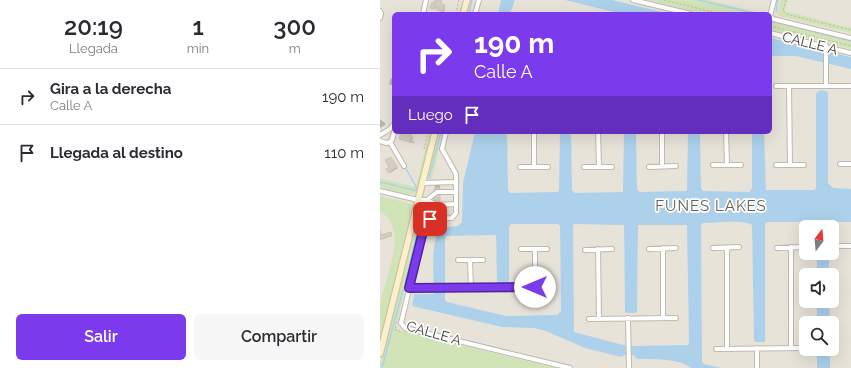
<!DOCTYPE html>
<html lang="es">
<style>
body{margin:0;font-family:Raleway,sans-serif;background:#f7f7f7;color:#2b2b33;height:100vh;display:flex;flex-direction:column;font-size:15px;white-space:nowrap}
*{box-sizing:border-box;margin:0}
p{font-size:13px;color:#7c7c81}
.icon{flex:none;width:22px;height:22px;fill:none;stroke:currentColor;stroke-width:2;stroke-linecap:round;stroke-linejoin:round}
.map{position:relative;flex:1;overflow:hidden}
.drawer{display:flex;flex-direction:column;background:#fff;width:380px}
.drawer>*{flex:none}
.hud{position:absolute;left:12px;top:12px;width:380px;height:122px;border-radius:6px;box-shadow:0 4px 16px #0002;background:#7c3aed;color:#fff;overflow:hidden}
.needle{width:26px;rotate:16deg}
.fabs{position:absolute;left:419px;top:220px;display:grid;gap:8px}
.fabs a{display:grid;place-items:center;width:40px;height:40px;border-radius:6px;background:#fff;box-shadow:0 4px 16px #0002;font-size:20px}
.pin{position:absolute;display:grid;place-items:center;width:34px;height:34px;color:#fff;margin:-17px;border-radius:8px;box-shadow:0 2px 6px #0006}
.me{position:absolute;width:44px;margin:-22px;rotate:270deg;stroke-linejoin:round;filter:drop-shadow(0 0 3px #0008)}
.turn{display:flex;align-items:center;gap:14px;height:84px;padding:0 16px;font-size:18px}
.turn .icon{width:52px;height:52px;stroke-width:2.5}
.turn b{display:block;font-size:28px;line-height:34px}
.then{display:flex;align-items:center;height:38px;padding:0 16px;background:#0003;gap:8px;font-size:15px}
.eta{display:flex;justify-content:space-evenly;align-items:center;height:68px;text-align:center}
.eta b{font-size:24px;font-weight:600;line-height:28px}
.button{display:flex;gap:8px;margin-top:auto;padding:8px 16px}
.button a{flex:1;height:46px;border-radius:6px;background:#7c3aed;color:#fff;font-size:16px;font-weight:600;line-height:46px;text-align:center}
.button a+a{background:#f7f7f7;color:#2b2b33}
ul{padding:0;list-style:none}
li{display:flex;align-items:center;gap:12px;height:56px;padding:0 16px;border-top:1px solid #e1e1e2}
li div{flex:1}
li b{display:block;font-size:15px}
li em{font-style:normal}
main{display:flex;flex:1;min-height:0}
.map>svg:first-child{display:block}
.residential{fill:#e7e3d9;fill-rule:evenodd}
.green{fill:#d0e4b7}
.water{fill:#add1eb;fill-rule:evenodd}
.shadow{fill:#0003}
.lines{fill:none;stroke-linecap:round;stroke-linejoin:round}
.stream{stroke:#add1eb;stroke-width:1.5}
.building{fill:#d5cdc1;stroke:#cfc5b5}
.street-casing{stroke:#bfb9ae;stroke-width:6}
.secondary-casing{stroke:#cfc39e;stroke-width:8}
.path{stroke:#bfb4a0;stroke-width:1;stroke-dasharray:2 2;stroke-linecap:butt}
.street{stroke:#fff;stroke-width:4}
.secondary{stroke:#faf0ce;stroke-width:5.5}
.route-casing{stroke:#51269a;stroke-width:10}
.route{stroke:#7c3aed;stroke-width:7}
.labels{text-anchor:middle;stroke-width:3.5;stroke-linejoin:round;paint-order:stroke}
.street-label{font-size:14px;fill:#474239;stroke:#fff}
.neighbourhood-label{font-size:15px;letter-spacing:1px;fill:#696051;stroke:#fff}
</style>
<main>
<section class="drawer">
<div class="eta">
<div><b>20:19</b><p>Llegada</p></div>
<div><b>1</b><p>min</p></div>
<div><b>300</b><p>m</p></div>
</div>
<ul>
<li><svg class="icon" aria-label="right" viewBox="0 0 24 24"><path d="M7 20v-9h11M14 6l5 5-5 5"/></svg><div><b>Gira a la derecha</b><p>Calle A</p></div><em>190 m</em></li>
<li><svg class="icon" aria-label="arrive" viewBox="0 0 24 24"><path d="M6 21V4h12l-3 4 3 4H6"/></svg><div><b>Llegada al destino</b></div><em>110 m</em></li>
</ul>
<div class="button"><a>Salir</a><a>Compartir</a></div>
</section>
<div class="map">
<svg width="471" height="368" viewBox="0 0 471 368">
<rect width="100%" height="100%" fill="#f4f1eb"/>
<path class="residential" d="M0 0H471V368H177L7 327 0 354ZM14 14H390V132H14ZM426 227H452V253H426ZM426 275H452V301H426ZM426 323H452V349H426Z"/>
<path class="green" d="M268 0H329L384 14H326Z
M401 0H408L405 11 471 28V33L400 16 397 13Z
M390 19 471 40V49L390 29Z
M49 132H52L38 192C29 198 10 189 0 187V178L36 187Z
M58 132H63L52 180 47 178Z
M0 196 28 203 32 205 0 341C0 329 0 318 0 306 3 279 31 230 0 211Z
M39 210 44 212 16 326 19 330 177 368H0V363L38 211Z"/>
<path class="water" d="M121 0H135L130 14H118Z
M185 0H232L290 14H242Z
M390 38 471 57V69L416 56H390Z
M441 90 446 91 448 93V183L453 188 471 189V222H451L449 224V227H437V224L433 222H387L385 224V342H375L374 341 372 225C365 219 333 223 323 223L321 225 322 362 324 364 341 368H311C299 358 273 359 257 359L253 355H245L241 357 205 348 166 331 154 328 122 327 32 306 34 294H54C54 280 49 234 63 228 67 226 73 227 78 226L82 222 83 183 95 132H127L128 190 130 193 177 192 179 191 180 132H191L192 190 195 193 243 192 244 132H256L257 189 260 192 306 191 307 190 308 132H320L321 188 323 191 369 192 372 188V132H384L386 190H434L436 188V95L437 92ZM131 224H178L180 226 181 311 177 315 126 316 67 302 65 300V239L66 236 116 235 117 282 118 284H127L129 281V227ZM194 224 244 225 245 311 246 313H255L257 312 258 225H307L309 342 308 345 256 346 243 345 194 332 193 226Z
M437 253H449V275H437Z
M437 301H449L450 323H437Z
M437 349H450V368H437Z"/>
<path class="shadow" d="M61 2 62 6 65 7 64 12 59 11 58 9 55 8V9L53 8 55 4Z
M13 53 14 54V60L12 58Z
M11 78 14 79V86L9 84Z
M0 119 6 124 0 128Z
M31 136 33 137 31 143 20 139Z
M12 159 18 168 10 173 9 172Z
M55 181H60V216H55Z
M0 230 2 236 11 233 12 236 0 240Z"/>
<g class="lines">
<path class="stream" d="M318 0 378 14
M396 12 398 0
M89 14 92 0
M392 21 471 41
M25 167 38 190
M49 178 61 132
M0 182 38 191
M25 284 42 212
M2 368 23 290"/>
</g>
<path class="building" d="M55 0 62 1 61 3 65 5 63 11 57 10V8L54 7V9L50 8 52 2 54 3Z
M21 132 32 135 30 141H34V143L19 139Z
M11 157 17 167 8 173 6 169 9 167 5 160Z
M54 188H60V216H54Z
M0 231 1 235 11 232 12 235 0 239Z"/>
<g class="lines">
<defs>
<path id="street" d="M253 0 311 14
M394 0 390 16 393 19 471 38
M0 11 1 14 0 18
M43 14 46 0
M95 14 99 0
M390 33 471 53
M446 46V86
M396 86H471
M409 86 410 165
M66 132 62 149 76 174V213L72 218 49 219 46 220 45 223 21 323 25 328 190 368
M218 132 219 167
M282 132V166
M346 132 347 165
M0 135 10 129 14 124
M0 141 6 143 10 142
M10 142 24 166
M10 142 12 140 14 132
M460 164H471
M333 165H361
M396 165H424
M140 167H168
M154 167V132
M204 167H232
M269 167 296 166
M42 183 76 182
M0 191 38 200H47L57 205 76 204
M47 200 57 192H76
M460 246H471
M411 247V348
M283 248V318
M333 248 359 247
M347 248V348
M397 248 424 247
M141 249H167
M218 249 219 319
M269 249 296 248
M205 250 232 249
M78 260H103
M90 260 91 288
M155 287V249
M29 288 167 287
M248 318 249 368
M209 319 296 318
M377 348V368
M336 349 425 348"/>
<path id="secondary" d="M83 14 87 0
M0 354 55 132"/>
</defs>
<use href="#street" class="street-casing"/>
<use href="#secondary" class="secondary-casing"/>
<path class="path" d="M284 0 341 14
M406 0 403 11 406 14 471 30
M76 14 79 0
M390 26 471 46
M44 149 48 132
M17 322 15 330 22 332"/>
<use href="#street" class="street"/>
<use href="#secondary" class="secondary"/>
</g>
<g class="lines">
<defs>
<path id="route" d="M50 219 46 220 45 223 29 288 155 287"/>
</defs>
<use href="#route" class="route-casing"/>
<use href="#route" class="route"/>
</g>
<g class="labels">
<g class="street-label">
<text transform="translate(430 43) rotate(14)" y="5">CALLE A</text>
<text transform="translate(54 333) rotate(16)" y="5">CALLE A</text>
</g>
<g class="neighbourhood-label">
<text x="331" y="211">FUNES LAKES</text>
</g>
</g>
</svg>
<div class="fabs">
<a><svg class="needle" viewBox="-14 -14 28 28"><path d="M0-13l5 13h-10z" fill="#e53935"/><path d="M0 13l5-13h-10z" fill="#7c7c81"/></svg></a>
<a><svg class="icon" aria-label="sound" viewBox="0 0 24 24"><path d="M4 9h4l5-4v14l-5-4H4zM17 9q2 3 0 6"/></svg></a>
<a><svg class="icon" aria-label="search" viewBox="0 0 24 24"><circle cx="10" cy="10" r="6"/><path d="M15 15l6 6"/></svg></a>
</div>
<div class="pin" style="left:50px;top:219px;background:#d93025"><svg class="icon" aria-label="arrive" viewBox="0 0 24 24"><path d="M6 21V4h12l-3 4 3 4H6"/></svg></div>
<svg class="me" style="left:155px;top:287px" viewBox="-20 -20 40 40"><circle r="19" fill="#fff"/><path d="M0-13L10 11 0 6-10 11z" fill="#7c3aed"/></svg>
<div class="hud">
<div class="turn"><svg class="icon" aria-label="right" viewBox="0 0 24 24"><path d="M7 20v-9h11M14 6l5 5-5 5"/></svg><div><b>190 m</b>Calle A</div></div>
<div class="then">Luego<svg class="icon" aria-label="arrive" viewBox="0 0 24 24"><path d="M6 21V4h12l-3 4 3 4H6"/></svg></div>
</div>
</div>
</main>
